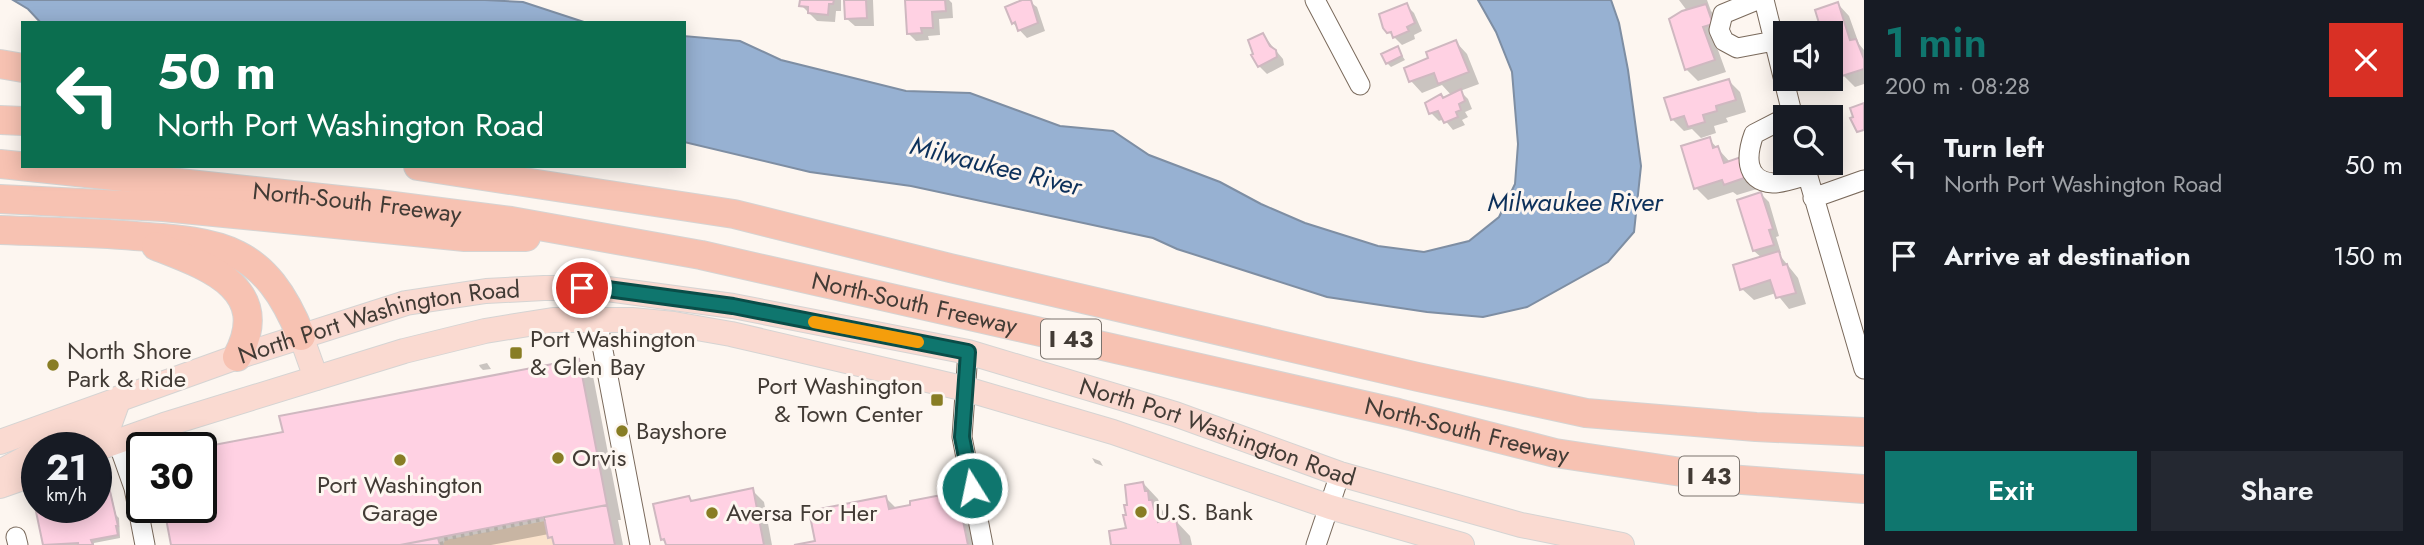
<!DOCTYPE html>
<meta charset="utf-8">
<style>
body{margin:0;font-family:Jost,sans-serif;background:#242831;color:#f1f3f6;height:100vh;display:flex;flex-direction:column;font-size:26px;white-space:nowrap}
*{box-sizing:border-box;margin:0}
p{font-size:23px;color:#9ea1a6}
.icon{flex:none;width:38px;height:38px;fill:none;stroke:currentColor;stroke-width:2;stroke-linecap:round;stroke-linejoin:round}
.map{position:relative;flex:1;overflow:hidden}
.sheet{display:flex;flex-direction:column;background:#171b24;width:560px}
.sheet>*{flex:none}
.guide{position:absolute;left:21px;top:21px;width:665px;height:147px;border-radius:0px;box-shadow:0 4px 18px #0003;background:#0b6e4f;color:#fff;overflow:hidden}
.controls{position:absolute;left:1773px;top:21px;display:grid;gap:14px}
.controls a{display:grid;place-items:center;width:70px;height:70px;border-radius:0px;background:#171b24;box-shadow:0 4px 18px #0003;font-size:35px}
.speed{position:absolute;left:21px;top:432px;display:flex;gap:14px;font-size:35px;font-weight:700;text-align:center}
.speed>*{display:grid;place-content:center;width:91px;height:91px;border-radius:50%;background:#171b24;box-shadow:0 4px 18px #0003;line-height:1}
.speed small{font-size:18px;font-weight:400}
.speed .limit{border:4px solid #111;border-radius:10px;background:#fff;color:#111}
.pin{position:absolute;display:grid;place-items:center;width:60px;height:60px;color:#fff;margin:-30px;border:4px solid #fff;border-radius:50%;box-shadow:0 2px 7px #0007}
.me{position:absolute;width:77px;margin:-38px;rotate:350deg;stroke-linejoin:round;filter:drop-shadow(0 0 5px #0008)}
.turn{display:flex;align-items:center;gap:24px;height:147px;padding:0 21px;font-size:32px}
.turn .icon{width:91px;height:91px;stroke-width:2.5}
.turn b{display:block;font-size:49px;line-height:60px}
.round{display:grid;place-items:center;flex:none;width:74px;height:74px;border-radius:0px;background:#242831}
.headline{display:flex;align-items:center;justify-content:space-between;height:119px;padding:0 21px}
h1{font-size:42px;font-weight:600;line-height:52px;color:#0f766e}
.primary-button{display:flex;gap:14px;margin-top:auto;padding:14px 21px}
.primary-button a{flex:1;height:80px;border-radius:0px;background:#0f766e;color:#fff;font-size:28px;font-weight:600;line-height:80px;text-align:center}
.primary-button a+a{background:#242831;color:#f1f3f6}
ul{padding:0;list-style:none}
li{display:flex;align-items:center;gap:21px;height:91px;padding:0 21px}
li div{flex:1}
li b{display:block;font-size:26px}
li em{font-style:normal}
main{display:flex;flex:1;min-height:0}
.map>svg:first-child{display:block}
.green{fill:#fbe3cc}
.water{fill:#97b1d2;stroke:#7e8ea3;stroke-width:2}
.shadow{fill:#0003}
.building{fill:#ffd1e3;stroke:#cfb8c0;stroke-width:2}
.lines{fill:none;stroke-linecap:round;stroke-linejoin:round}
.minor-casing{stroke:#7a6a5c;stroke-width:21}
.major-casing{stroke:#d5d4d3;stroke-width:26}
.highway-casing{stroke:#d5d4d3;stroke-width:30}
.path{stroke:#b4ada7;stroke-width:3.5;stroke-dasharray:3.5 5;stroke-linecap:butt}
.minor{stroke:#fff;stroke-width:19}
.major{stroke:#fadad1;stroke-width:24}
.highway{stroke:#f7c2b2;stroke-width:28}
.route-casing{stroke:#0a4d48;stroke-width:18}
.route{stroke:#0f766e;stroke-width:12}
.slow{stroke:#f59e0b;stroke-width:12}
.poi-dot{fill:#887d24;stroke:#fdf6f0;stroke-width:2.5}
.labels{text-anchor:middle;stroke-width:6;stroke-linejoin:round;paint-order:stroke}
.shield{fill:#fdf6f0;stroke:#7a736d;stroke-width:2}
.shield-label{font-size:23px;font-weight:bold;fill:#423b35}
.street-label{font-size:24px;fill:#423b35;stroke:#fdf6f0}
.poi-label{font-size:24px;fill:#423b35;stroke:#fdf6f0;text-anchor:start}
.water-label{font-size:26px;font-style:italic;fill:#0d315b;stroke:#fdf6f0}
</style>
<main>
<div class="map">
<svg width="1864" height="545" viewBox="0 0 1864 545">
<rect width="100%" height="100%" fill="#fdf6f0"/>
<path class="green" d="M545 521 548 538 552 537 554 545H443L445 540Z"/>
<path class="water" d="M13 0H485L523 2 587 23H41L28 9Z
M1478 0H1611L1619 23 1628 70 1641 166 1634 232 1608 262 1527 307 1483 317 1427 312 1327 297 1177 249 1153 238 911 186 810 172 684 142V36L740 41 781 60 906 91 970 93 1060 126 1113 131 1149 155 1220 182 1261 204 1305 223 1378 246 1424 252 1469 241 1499 217 1515 184 1518 144 1512 72 1496 32Z"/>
<path class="shadow" d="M801 0H841V11H836L835 22 817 21 801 5Z
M846 0H873L874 26H855L847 19Z
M907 0H949L952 3 953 18 939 19 940 35 928 36 929 40 916 41 908 33Z
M1027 0 1037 7 1045 31 1027 38 1013 23Z
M1679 0H1707L1711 11 1718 18 1714 39 1726 72 1698 81 1686 69 1688 12Z
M1838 4 1849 16 1859 44 1864 50V84L1855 87 1843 75 1840 59 1830 50V33H1824L1817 11Z
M1406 5 1414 13 1422 31 1414 35 1415 39 1402 45 1384 27Z
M1263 35 1283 59 1284 65 1267 74 1259 66Z
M1456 42 1467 54 1479 84 1460 91 1468 99 1472 109 1465 112 1468 117 1462 120 1465 125 1453 130 1444 119 1439 121 1431 113 1427 103 1441 96 1445 100 1452 96 1442 85 1422 93 1411 81 1430 59Z
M1397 48 1405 60 1391 67 1387 63Z
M1729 81 1740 92 1746 112 1726 118 1728 122 1714 126 1716 133 1701 138 1692 129 1684 131 1672 119Z
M1709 139 1730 162 1752 171 1757 189 1737 195 1733 192 1708 200 1696 188Z
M1761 194 1769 202 1779 236 1776 237 1781 253H1778L1798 278 1806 304 1789 309 1776 293 1754 300 1742 289 1762 258 1754 251Z
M578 361 593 376 621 520H618L623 545H556L549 534 491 545H173L166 508H201L285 433Z
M487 363 491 369 483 370 480 367 479 365Z
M1092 458 1100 461 1103 466 1095 463Z
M1143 483 1158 499 1167 522 1175 520 1190 536 1192 545H1113L1128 529Z
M108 489 111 493 116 515 119 518 120 538 94 543V545H45L37 508H96Z
M752 490 764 502 772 545H667L662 539 689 498 693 503Z
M957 494 968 505 976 545H804L817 542 886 498 897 509Z"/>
<path class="building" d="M800 0H834L833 4H829L828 15 808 13V7L799 6Z
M844 0H866L867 18 845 19Z
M905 0H945L946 11 932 12 933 28H921L922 33 907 34Z
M1022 0H1031L1038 23 1018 31 1015 22 1012 24 1005 7Z
M1838 2 1850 40 1856 39 1864 59V69L1842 76 1836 59 1840 57 1837 46 1830 48V33H1822L1815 10Z
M1407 3 1415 23 1407 27 1409 31 1393 38 1391 32 1387 33 1383 28 1379 14Z
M1706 4 1713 24 1703 27 1715 60 1685 70 1669 19 1682 11Z
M1263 33 1270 46 1276 50 1277 57 1258 67 1251 55 1253 54 1248 40Z
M1456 40 1469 72 1438 84 1434 73 1409 82 1404 68 1428 58 1426 52Z
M1398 46 1402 56 1386 64 1381 54Z
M1729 79 1736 100 1716 106 1717 111 1703 115 1705 122 1688 127 1684 116 1671 120 1664 98Z
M1461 89 1465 101 1459 104 1461 110 1456 112 1458 117 1444 123 1438 111 1429 114 1425 103 1441 94 1443 98Z
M1864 103V130L1857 132 1850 118 1853 117 1850 108Z
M1710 137 1713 148 1718 146 1724 163 1741 157 1747 177 1724 185 1722 180 1694 189 1681 146Z
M1761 192 1773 229 1769 230 1774 245 1753 251 1737 200Z
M1779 251 1783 265 1787 264 1796 293 1776 298 1770 280 1740 290 1733 265Z
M579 359 607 505 400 545H171L164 508H201V448H198L283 432 279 416Z
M1143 482 1145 491H1148L1149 500H1152L1154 509H1156L1158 522 1176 519 1181 545H1111L1109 531 1126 528 1123 515H1126L1124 505H1127L1125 485Z
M109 487 118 526H116L118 535 91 540 93 545H78V543L43 545 34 502H37V508H96V490Z
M753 488 764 545H666L664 539 661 540 653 504 689 496 691 501Z
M957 492 968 545H794L815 541 809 511 886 496 889 509 910 505V501Z
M607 505 615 545H554L552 537 548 538 544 517Z
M438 538 440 545H400Z"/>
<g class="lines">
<defs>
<path id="minor" d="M1315 0 1360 85
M1757 0 1723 14 1719 30 1724 41 1737 48 1774 41
M1764 0 1793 117
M1785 118 1754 134C1747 153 1743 181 1773 183 1783 183 1797 178 1807 175
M1804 163 1864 369
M1813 198 1864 180
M597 319 640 545
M968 352 962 437 983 545
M117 440 134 488 145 545
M16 537 18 545
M1316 545 1340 474"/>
<g id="major">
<path d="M301 336 316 378"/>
<path id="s1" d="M0 442 237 357 406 303 486 291 544 288H600L733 306 968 352 1175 414 1340 474 1521 525 1622 545"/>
<path d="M48 448 110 423 119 398"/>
<path d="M96 449 164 425 404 351 485 331 553 320H632L674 324 731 334 966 389 1113 432 1330 507 1462 545"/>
<path d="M0 472 37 452"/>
<path d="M0 486 37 473"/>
</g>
<g id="highway">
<path d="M0 64 23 68"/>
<path d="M0 120 23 121"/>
<path id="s2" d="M0 164 378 204 511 221 701 255 1398 413 1555 453 1728 479 1864 489"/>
<path d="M418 166 734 214 950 268 1418 377 1586 413 1756 427 1864 432"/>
<path d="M0 199 163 207 465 237H526"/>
<path d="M0 230C45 232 90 232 135 236 223 242 265 247 301 336"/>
<path d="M156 246C207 266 274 288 237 357"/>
</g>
</defs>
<use href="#minor" class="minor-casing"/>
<use href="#major" class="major-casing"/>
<use href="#highway" class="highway-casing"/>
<path class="path" d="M442 545 441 540 545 519"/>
<use href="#minor" class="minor"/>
<use href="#major" class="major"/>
<use href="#highway" class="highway"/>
</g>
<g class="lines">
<defs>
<path id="route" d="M582 288H600L733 306 968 352 962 437 972 488"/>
</defs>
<use href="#route" class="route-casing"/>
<use href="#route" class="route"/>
<path class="slow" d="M814 322 918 342"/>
</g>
<g class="poi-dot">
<rect x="509" y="346" width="14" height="14" rx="3.5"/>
<circle cx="53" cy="365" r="7"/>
<rect x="930" y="393" width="14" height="14" rx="3.5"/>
<circle cx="622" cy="431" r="7"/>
<circle cx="558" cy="458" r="7"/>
<circle cx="400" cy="460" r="7"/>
<circle cx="1141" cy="512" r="7"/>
<circle cx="712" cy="513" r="7"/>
</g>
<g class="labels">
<g class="shield">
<rect x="1041" y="319.5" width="60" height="39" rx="5"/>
<rect x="1679" y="456.5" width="60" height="39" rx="5"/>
</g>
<g class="shield-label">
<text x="1071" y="347">I 43</text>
<text x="1709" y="484">I 43</text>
</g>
<g class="street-label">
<text dy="8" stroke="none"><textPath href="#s2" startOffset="359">North-South Freeway</textPath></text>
<text dy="8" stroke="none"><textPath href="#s2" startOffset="926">North-South Freeway</textPath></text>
<text dy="8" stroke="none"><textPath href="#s1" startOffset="399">North Port Washington Road</textPath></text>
<text dy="8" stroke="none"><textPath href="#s2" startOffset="1493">North-South Freeway</textPath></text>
<text dy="8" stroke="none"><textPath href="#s1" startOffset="1260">North Port Washington Road</textPath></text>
</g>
<g class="poi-label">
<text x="530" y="347">Port Washington<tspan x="530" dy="28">&amp; Glen Bay</tspan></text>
<text x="67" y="359">North Shore<tspan x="67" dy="28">Park &amp; Ride</tspan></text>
<text x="923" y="394" text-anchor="end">Port Washington<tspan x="923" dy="28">&amp; Town Center</tspan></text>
<text x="636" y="439">Bayshore</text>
<text x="572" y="466">Orvis</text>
<text x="400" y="493" text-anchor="middle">Port Washington<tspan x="400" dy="28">Garage</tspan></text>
<text x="1155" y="520">U.S. Bank</text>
<text x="726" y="521">Aversa For Her</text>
</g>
<g class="water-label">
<text transform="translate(996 166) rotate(14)" y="9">Milwaukee River</text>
<text x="1575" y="211">Milwaukee River</text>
</g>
</g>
</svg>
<div class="controls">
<a><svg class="icon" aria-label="sound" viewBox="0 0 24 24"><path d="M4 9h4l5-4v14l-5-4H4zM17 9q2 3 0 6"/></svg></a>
<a><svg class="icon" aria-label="search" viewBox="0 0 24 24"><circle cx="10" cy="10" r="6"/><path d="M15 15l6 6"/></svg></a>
</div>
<div class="speed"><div>21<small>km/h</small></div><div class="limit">30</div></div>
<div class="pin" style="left:582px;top:288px;background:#d93025"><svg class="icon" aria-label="arrive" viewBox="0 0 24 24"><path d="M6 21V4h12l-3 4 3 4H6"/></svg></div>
<svg class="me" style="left:972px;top:488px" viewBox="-20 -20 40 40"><circle r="17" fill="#0f766e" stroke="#fff" stroke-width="3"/><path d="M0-11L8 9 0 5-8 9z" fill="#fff"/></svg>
<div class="guide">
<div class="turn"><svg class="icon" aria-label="left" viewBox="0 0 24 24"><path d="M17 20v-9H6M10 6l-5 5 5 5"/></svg><div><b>50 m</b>North Port Washington Road</div></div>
</div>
</div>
<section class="sheet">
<div class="headline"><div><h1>1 min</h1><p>200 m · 08:28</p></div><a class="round" style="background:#d93025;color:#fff"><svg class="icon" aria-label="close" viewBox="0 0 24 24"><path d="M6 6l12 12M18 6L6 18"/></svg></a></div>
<ul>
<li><svg class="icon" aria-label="left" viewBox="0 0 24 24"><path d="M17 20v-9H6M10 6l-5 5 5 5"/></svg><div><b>Turn left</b><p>North Port Washington Road</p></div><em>50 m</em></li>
<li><svg class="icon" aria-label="arrive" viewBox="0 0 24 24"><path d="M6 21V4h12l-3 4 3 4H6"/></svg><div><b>Arrive at destination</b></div><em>150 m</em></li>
</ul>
<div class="primary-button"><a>Exit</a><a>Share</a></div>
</section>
</main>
